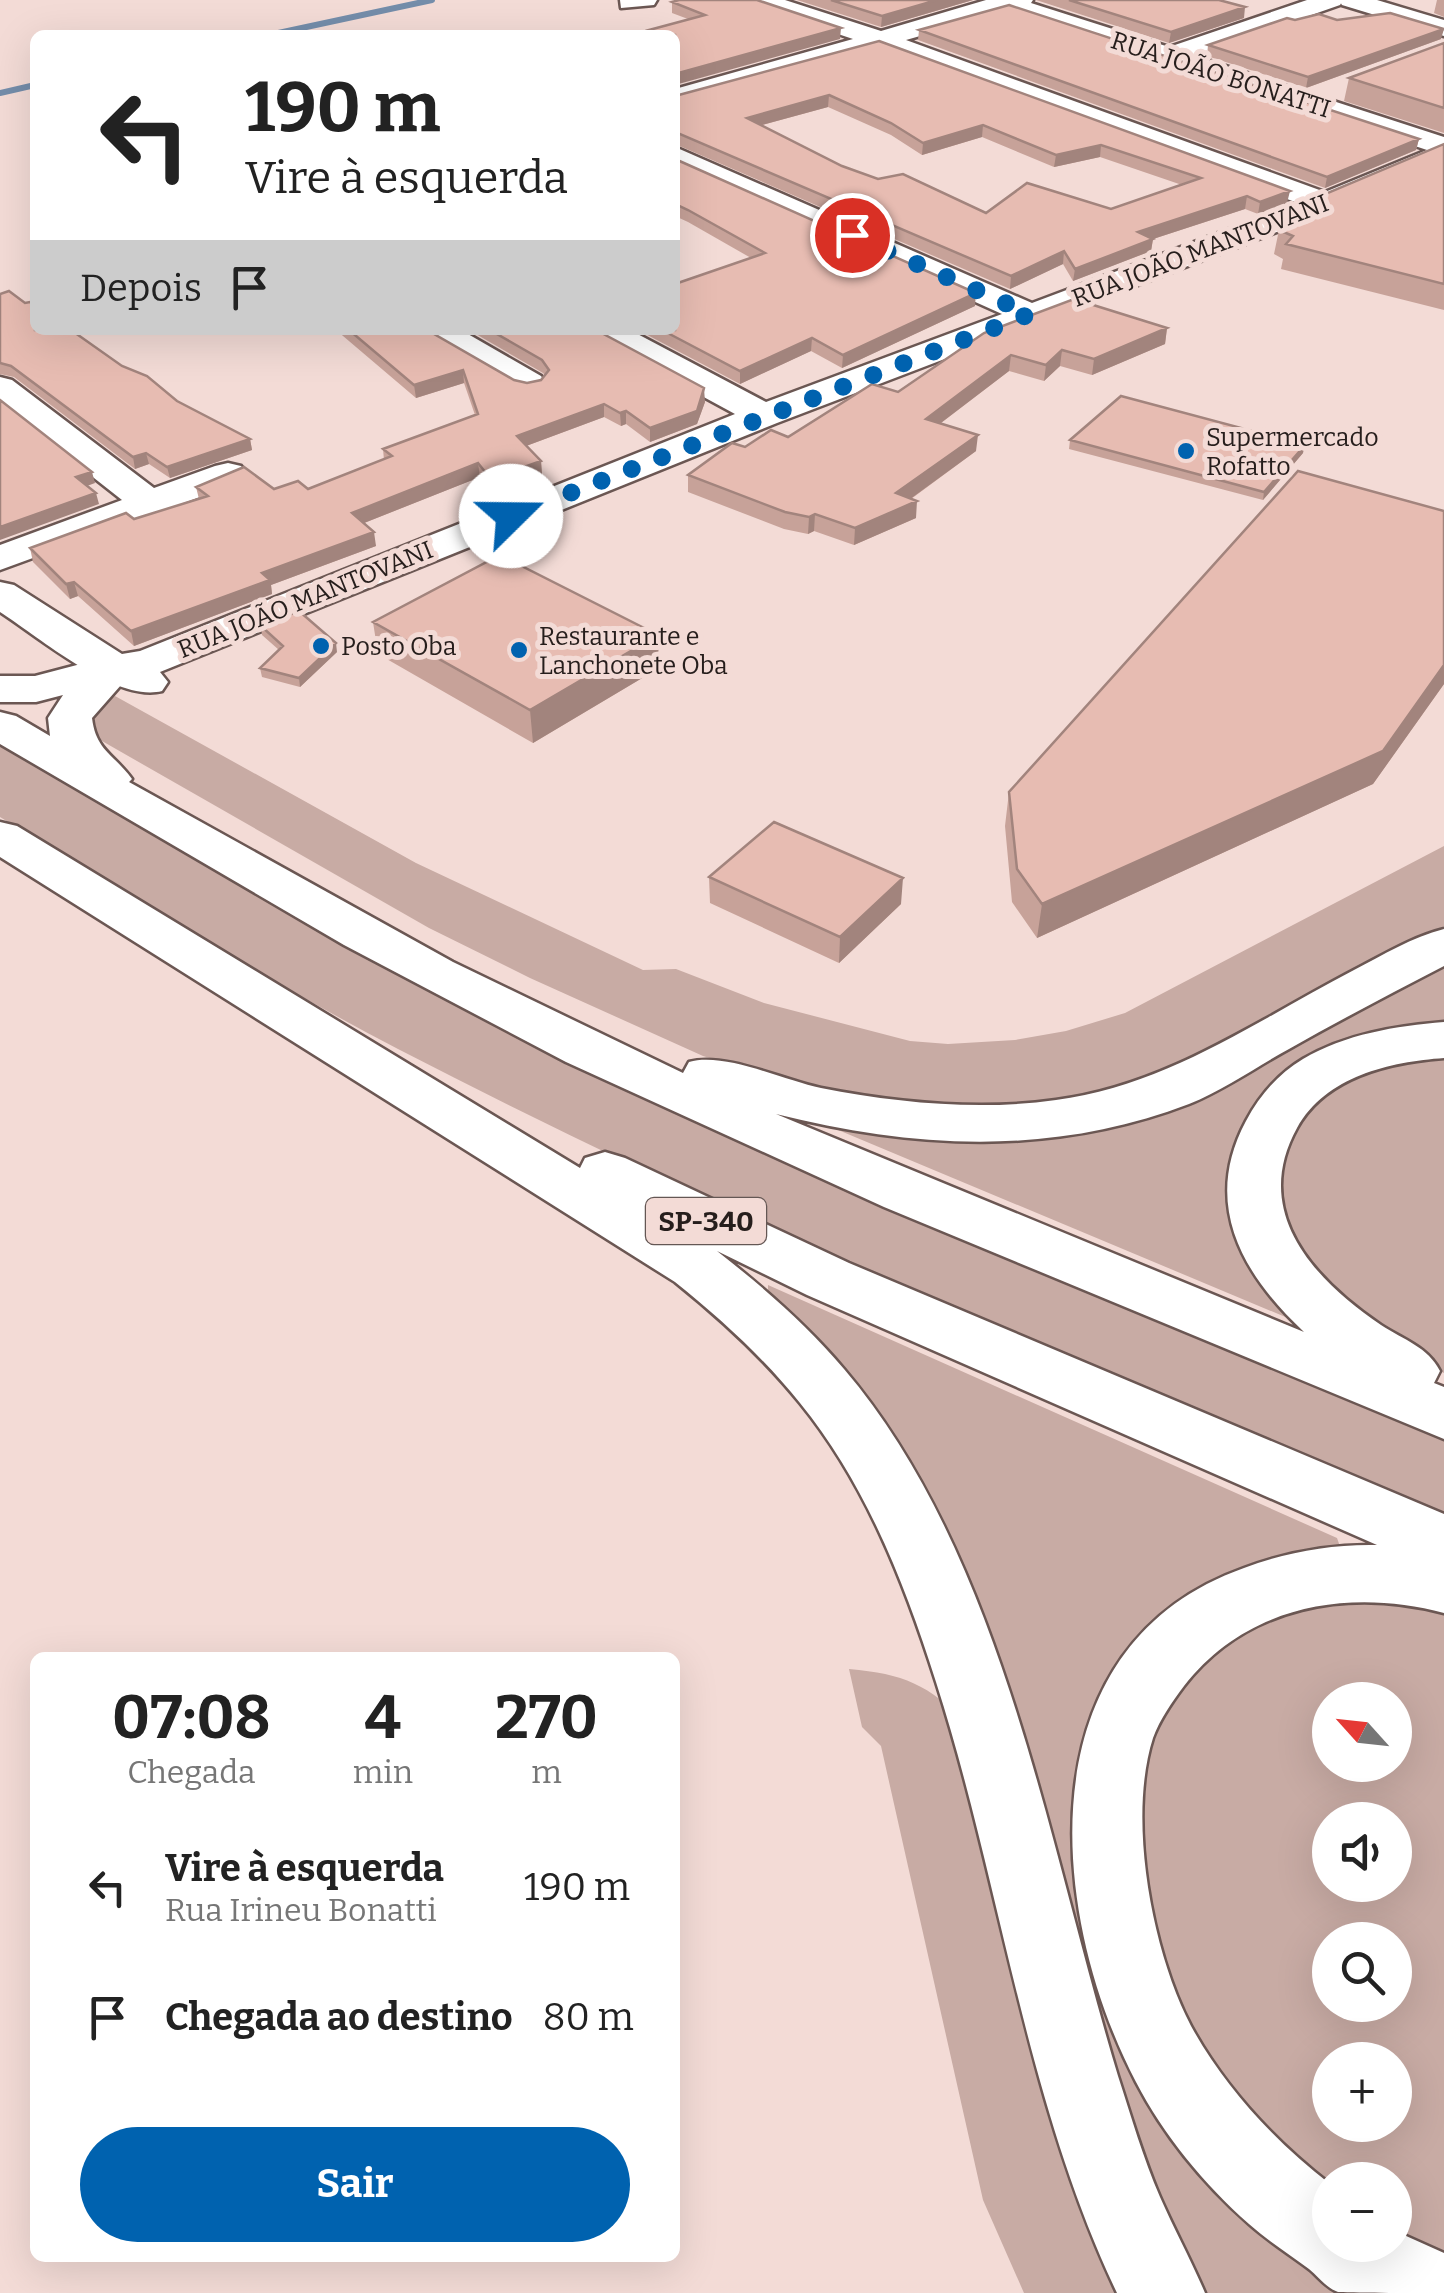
<!DOCTYPE html>
<html lang="pt">
<meta charset="utf-8">
<style>
body{margin:0;font-family:Bitter,serif;background:#f2f2f2;color:#222;height:100vh;display:flex;flex-direction:column;font-size:38px;white-space:nowrap}
*{box-sizing:border-box;margin:0}
p{font-size:32px;color:#767676}
.icon{flex:none;width:55px;height:55px;fill:none;stroke:currentColor;stroke-width:2;stroke-linecap:round;stroke-linejoin:round}
.map{position:relative;flex:1;overflow:hidden}
.panel{position:absolute;left:30px;top:1652px;width:650px;height:610px;display:flex;flex-direction:column;background:#fff;border-radius:15px;box-shadow:0 10px 40px #0002}
.panel>*{flex:none}
.banner{position:absolute;left:30px;top:30px;width:650px;height:305px;border-radius:15px;box-shadow:0 10px 40px #0002;background:#fff;color:#222;overflow:hidden}
.needle{width:65px;rotate:297deg}
.tools{position:absolute;left:1312px;top:1682px;display:grid;gap:20px}
.tools a{display:grid;place-items:center;width:100px;height:100px;border-radius:50%;background:#fff;box-shadow:0 10px 40px #0002;font-size:50px}
.pin{position:absolute;display:grid;place-items:center;width:85px;height:85px;color:#fff;margin:-42px;border:5px solid #fff;border-radius:50%;box-shadow:0 2px 10px #0007}
.me{position:absolute;width:110px;margin:-55px;rotate:68deg;stroke-linejoin:round;filter:drop-shadow(0 0 8px #0008)}
.turn{display:flex;align-items:center;gap:35px;height:210px;padding:0 50px;font-size:45px}
.turn .icon{width:130px;height:130px;stroke-width:2.5}
.turn b{display:block;font-size:70px;line-height:85px}
.then{display:flex;align-items:center;height:95px;padding:0 50px;background:#0003;gap:20px;font-size:38px}
.eta{display:flex;justify-content:space-evenly;align-items:center;height:170px;text-align:center}
.eta b{font-size:60px;font-weight:700;line-height:70px}
.button{display:flex;gap:20px;margin-top:auto;padding:20px 50px}
.button a{flex:1;height:115px;border-radius:60px;background:#0062af;color:#fff;font-size:40px;font-weight:700;line-height:115px;text-align:center}
ul{padding:0;list-style:none}
li{display:flex;align-items:center;gap:30px;height:130px;padding:0 50px}
li div{flex:1}
li b{display:block;font-size:38px}
li em{font-style:normal}
.map>svg:first-child{display:block}
.green{fill:#c8aba4;fill-rule:evenodd}
.lines{fill:none;stroke-linecap:round;stroke-linejoin:round}
.stream{stroke:#748daa;stroke-width:6}
.minor-casing{stroke:#6b5753;stroke-width:5}
.major-casing{stroke:#6b5753;stroke-width:5}
.highway-casing{stroke:#6b5753;stroke-width:5}
.minor{fill:#fff;fill-rule:evenodd}
.major{fill:#fff;fill-rule:evenodd}
.highway{fill:#fff;fill-rule:evenodd}
.wall{fill:#c7a299;fill-rule:evenodd}
.shaded-wall{fill:#a2847d}
.building{fill:#e7bcb2;stroke:#a2847d;stroke-width:2.5;fill-rule:evenodd}
.route{stroke:#0062af;stroke-width:18;stroke-dasharray:0 32.4}
.poi-dot{fill:#0062af;stroke:#f3dbd6;stroke-width:4}
.labels{text-anchor:middle;stroke-width:10;stroke-linejoin:round;paint-order:stroke}
.far-street-label{font-size:25px;fill:#261e1c;stroke:#f3dbd6}
.far-poi-label{font-size:25px;fill:#261e1c;stroke:#f3dbd6;text-anchor:start}
.shield{fill:#f3dbd6;stroke:#645754;stroke-width:2.5}
.shield-label{font-size:28px;font-weight:bold;fill:#261e1c}
</style>
<div class="map">
<svg width="1444" height="2293" viewBox="0 0 1444 2293">
<rect width="100%" height="100%" fill="#f3dbd6"/>
<path class="green" d="M115 696 416 863 643 970 676 969 764 1003 910 1041 948 1044 1015 1040 1066 1031 1125 1013 1444 846V926L1184 1066 1125 1089 1052 1105 975 1111 815 1090 703 1056 530 978 429 928 88 733 86 714Z
M0 741C146 827 290 918 439 997 534 1047 634 1089 731 1134 966 1242 1204 1342 1444 1438V1520C1091 1372 738 1225 398 1049 262 978 131 897 0 817Z
M1444 962V1031L1257 1103 1295 1321 831 1127 890 1134 1016 1136Z
M1444 1057V1373L1411 1357 1286 1245 1273 1162 1282 1130 1341 1076 1387 1064Z
M768 1285 1337 1538 1343 1555 1288 1557 1239 1570 1195 1593 1160 1622 1080 1806 1291 2245 1367 2293H1191L1146 2202 1020 1773 768 1298Z
M1310 1596 1444 1603V2259L1395 2234V2180H1330V2204L1233 2115 1162 1979 1128 1824 1165 1689 1267 1610ZM1330 1700H1395V1765H1330ZM1330 1820H1395V1885H1330ZM1330 1940H1395V2005H1330ZM1330 2060H1395V2125H1330Z
M849 1669C904 1674 928 1684 967 1724L1133 2293H1024L983 2200 881 1746 862 1727Z"/>
<g class="lines">
<path class="stream" d="M269 35 432 0
M0 93 35 85"/>
<defs>
<path id="minor" d="M620 0H657L654 5 621 8Z
M748 0H785L881 31 986 0H1033L1031 3 1169 47 1307 0H1343L1340 5 1195 56 1444 137V163L1337 209 777 423 160 672 168 682 162 691C116 703 39 637 0 612V582L14 585 122 654 140 651 735 414 593 337 588 330H630L766 402 1002 314 675 167V147L1032 303 1298 203 879 48 675 105V89L853 39 751 5ZM1008 11 1427 150 1325 192 906 40Z
M420 330H461L541 376 546 383 541 390 529 393 517 390 425 337Z
M0 377 12 380 154 488 215 466 228 463 241 466 247 474 241 482 0 570V545L122 500 0 404Z"/>
<path id="major" d="M1339 0H1377L1444 20V36L1342 5Z"/>
<path id="highway" d="M115 655 130 659 136 668 92 718C96 751 114 754 132 779L129 782 453 962 683 1073 689 1062C725 1052 783 1080 821 1088 898 1103 979 1111 1056 1100 1166 1086 1258 1020 1354 970 1383 955 1412 937 1444 929V966C1392 993 1340 1020 1289 1049 1256 1067 1224 1090 1189 1104 1054 1156 914 1149 776 1114L1304 1332C1241 1273 1202 1203 1246 1121 1260 1095 1278 1074 1303 1059 1345 1034 1396 1026 1444 1022V1058C1390 1062 1326 1076 1297 1128 1250 1213 1315 1280 1381 1325 1404 1340 1428 1347 1440 1371L1434 1383 1444 1387V1439L884 1207 566 1062 344 945 0 744V712L16 716 50 736 48 718 63 695 36 702H0V676H35Z
M0 822 17 826 580 1168 585 1158 605 1152 625 1158 849 1263 1444 1514V1613C1349 1588 1247 1605 1184 1686 1172 1702 1160 1719 1153 1738 1127 1819 1152 1952 1191 2026 1225 2088 1275 2141 1330 2184V2245H1395V2231L1444 2253V2293C1420 2293 1358 2293 1338 2292 1326 2288 1318 2276 1309 2269 1289 2254 1268 2241 1249 2224 1204 2184 1164 2136 1136 2082 1048 1913 1024 1646 1244 1568 1287 1552 1331 1544 1377 1545L807 1295 717 1251C763 1287 806 1324 844 1369 1004 1557 1048 1846 1118 2076 1131 2116 1143 2158 1160 2197 1174 2229 1191 2260 1205 2293H1117C1025 2100 1001 1884 936 1682 905 1584 866 1484 800 1403 763 1357 721 1319 675 1282L0 857Z"/>
</defs>
<use href="#minor" class="minor-casing"/>
<use href="#major" class="major-casing"/>
<use href="#highway" class="highway-casing"/>
<use href="#minor" class="minor"/>
<use href="#major" class="major"/>
<use href="#highway" class="highway"/>
</g>
<path class="wall" d="M797 0H973L881 27Z
M1036 0H1219L1244 18 1169 43Z
M1437 0H1444V17L1434 13Z
M672 2 840 39 650 35 649 30 688 19 672 13Z
M1295 20H1337L1441 39 1306 88 1207 56 1208 45Z
M919 30 1419 139 1416 150 1325 188 918 40Z
M879 41 1287 203 1258 214 1245 209 1153 239 1151 251 1073 281 1063 264 1010 289 675 144V96ZM828 107 891 135 922 155 982 137 1054 167 1100 157 1182 185 1111 209 986 213 878 179 842 166 762 125Z
M1444 43V133L1344 101 1349 78Z
M1444 144V310L1281 269 1283 259 1274 254 1279 230Z
M675 159 975 306 842 368 811 351 740 384 638 330H675L751 258 688 222 675 216Z
M0 294 25 303 177 401 250 439 252 450 170 478 149 464 135 469 14 377 0 374Z
M1167 328 1165 344 1092 375 1060 366 1044 381 1009 371 941 423 976 451 911 499 916 518 854 545 814 531 808 534 784 529 688 492V475L745 447 788 437 898 392 984 333Z
M336 330H427L514 380 527 383 541 380 545 375 543 373 469 330H596L705 402 697 424 650 442 626 424 621 426 604 417 526 446 541 461 542 475 514 485 503 480 487 486 480 477 364 523 376 546 271 585 272 594 134 646 78 596 70 599 33 562 30 548 134 519 199 499 196 487 308 489 384 460 383 449 475 415 464 383 416 398Z
M1070 440 1303 453 1263 500 1069 449Z
M1444 511V684L1373 784 1037 938 1012 902 1005 826 1009 792Z
M373 622 659 668 533 743 378 654Z
M261 626 337 652 300 687 262 677 260 668 279 650 262 635Z
M709 877 901 904 839 963 710 903Z"/>
<path class="shaded-wall" d="M937 0H973L881 27 882 16Z
M1245 7 1244 18 1169 43 1171 32Z
M841 28 840 39 675 85V74Z
M1444 29 1441 39 1306 88 1308 77Z
M829 95 828 107 747 129V118Z
M983 125 982 137 922 155 923 143Z
M1419 139 1416 150 1325 188 1327 177Z
M1101 145 1100 157 1054 167 1056 155Z
M1290 191 1287 203 1258 214 1260 202Z
M1247 196 1245 209 1153 239 1151 251 1073 281 1075 269 1138 232Z
M1064 251 1063 264 1010 289 1011 276Z
M976 293 975 306 842 368 843 355Z
M1167 328 1165 344 1092 375 1094 359Z
M812 338 811 351 740 384V371Z
M1062 350 1060 366 1044 381 1046 365Z
M1011 355 1009 371 925 435 926 419Z
M463 370 464 383 416 398 414 385Z
M704 388 705 402 697 424 650 442V428Z
M604 404V417L518 449 517 436Z
M626 411V424L621 426 620 413Z
M978 435 976 451 895 510 896 493Z
M250 439 252 450 170 478 167 467Z
M1305 445 1303 453 1263 500 1264 492Z
M146 453 149 464 135 469 133 457Z
M541 461 542 475 514 485 513 471Z
M478 463 480 477 354 527 352 513Z
M502 466 503 480 487 486 486 473Z
M92 472 95 483 79 489 76 477Z
M96 493 99 504 0 540V527Z
M917 501 916 518 854 545 855 528Z
M815 514 814 531 808 534 809 517Z
M374 532 376 546 271 585 272 594 134 646 131 631 262 573Z
M74 582 78 596 70 599 66 584Z
M658 635 659 668 533 743 530 710Z
M336 643 337 652 300 687 299 678Z
M1444 665V684L1373 784 1037 938 1042 904Z
M903 878 901 904 839 963 840 937Z"/>
<path class="building" d="M679 0H757L841 28 675 74V35H662L649 30 705 15 672 2Z
M831 0H937L882 16Z
M1069 0H1219L1245 7 1171 32Z
M1009 5 1419 139 1327 177 919 30Z
M1390 13 1444 29 1308 77 1208 45 1287 18 1295 20 1319 14 1337 20Z
M879 41 1290 191 1260 202 1247 196 1138 232 1153 239 1075 269 1064 251 1011 276 675 132V96ZM829 95 891 123 923 143 983 125 1056 155 1101 145 1201 178 1111 209 1027 183 986 213 903 174 878 179 842 166 747 118Z
M1444 43V108L1349 78Z
M1444 144V284L1286 244 1293 236 1279 230 1299 205Z
M675 159 976 293 843 355 812 338 740 371 662 330H675V284L765 253 688 210 675 204Z
M9 291 25 303 30 302 35 305V330H71L122 366 147 376 177 401 250 439 167 467 146 453 133 457 11 366 0 363V294Z
M1074 299 1167 328 1094 359 1062 350 1046 365 1011 355 926 419 978 435 896 493 917 501 855 528 815 514 809 517 785 512 688 475 732 443 745 447 771 430 788 437 872 384 898 392 984 333Z
M349 330H427L514 380 527 383 541 380 549 370 542 360 490 330H596L704 388 697 411 650 428 626 411 620 413 604 404 517 436 541 461 513 471 502 466 486 473 478 463 352 513 374 532 262 573 270 580 131 631 74 582 66 584 30 548 126 513 134 519 208 496 196 487 244 467 274 489 298 481 308 489 392 456 383 449 478 414 463 370 414 385Z
M1121 396 1305 445 1264 492 1070 440Z
M0 400 92 472 76 477 96 493 0 527Z
M1298 471 1444 511V665L1383 751 1042 904 1017 869 1009 792Z
M500 555 658 635 530 710 373 622Z
M299 611 336 643 299 678 260 668 283 646 261 626Z
M774 822 903 878 840 937 709 877Z"/>
<g class="lines">
<path class="route" d="M511 516 1030 314 852 235"/>
</g>
<g class="poi-dot">
<circle cx="1186" cy="451" r="10"/>
<circle cx="321" cy="646" r="10"/>
<circle cx="519" cy="650" r="10"/>
</g>
<g class="labels">
<g class="far-street-label">
<text transform="translate(1221 74) rotate(18)" y="9">RUA JOÃO BONATTI</text>
<text transform="translate(1200 250) rotate(-21)" y="9">RUA JOÃO MANTOVANI</text>
<text transform="translate(305 599) rotate(-22)" y="9">RUA JOÃO MANTOVANI</text>
</g>
<g class="far-poi-label">
<text x="1206" y="446">Supermercado<tspan x="1206" dy="29">Rofatto</tspan></text>
<text x="539" y="645">Restaurante e<tspan x="539" dy="29">Lanchonete Oba</tspan></text>
<text x="341" y="655">Posto Oba</text>
</g>
<rect class="shield" x="646" y="1198" width="120" height="46" rx="8"/>
<g class="shield-label">
<text x="706" y="1231">SP-340</text>
</g>
</g>
</svg>
<div class="tools">
<a><svg class="needle" viewBox="-14 -14 28 28"><path d="M0-13l5 13h-10z" fill="#e53935"/><path d="M0 13l5-13h-10z" fill="#767676"/></svg></a>
<a><svg class="icon" aria-label="sound" viewBox="0 0 24 24"><path d="M4 9h4l5-4v14l-5-4H4zM17 9q2 3 0 6"/></svg></a>
<a><svg class="icon" aria-label="search" viewBox="0 0 24 24"><circle cx="10" cy="10" r="6"/><path d="M15 15l6 6"/></svg></a>
<a>+</a>
<a>−</a>
</div>
<div class="pin" style="left:852px;top:235px;background:#d93025"><svg class="icon" aria-label="arrive" viewBox="0 0 24 24"><path d="M6 21V4h12l-3 4 3 4H6"/></svg></div>
<svg class="me" style="left:511px;top:516px" viewBox="-20 -20 40 40"><circle r="19" fill="#fff"/><path d="M0-13L10 11 0 6-10 11z" fill="#0062af"/></svg>
<div class="banner">
<div class="turn"><svg class="icon" aria-label="left" viewBox="0 0 24 24"><path d="M17 20v-9H6M10 6l-5 5 5 5"/></svg><div><b>190 m</b>Vire à esquerda</div></div>
<div class="then">Depois<svg class="icon" aria-label="arrive" viewBox="0 0 24 24"><path d="M6 21V4h12l-3 4 3 4H6"/></svg></div>
</div>
<section class="panel">
<div class="eta">
<div><b>07:08</b><p>Chegada</p></div>
<div><b>4</b><p>min</p></div>
<div><b>270</b><p>m</p></div>
</div>
<ul>
<li><svg class="icon" aria-label="left" viewBox="0 0 24 24"><path d="M17 20v-9H6M10 6l-5 5 5 5"/></svg><div><b>Vire à esquerda</b><p>Rua Irineu Bonatti</p></div><em>190 m</em></li>
<li><svg class="icon" aria-label="arrive" viewBox="0 0 24 24"><path d="M6 21V4h12l-3 4 3 4H6"/></svg><div><b>Chegada ao destino</b></div><em>80 m</em></li>
</ul>
<div class="button"><a>Sair</a></div>
</section>
</div>
